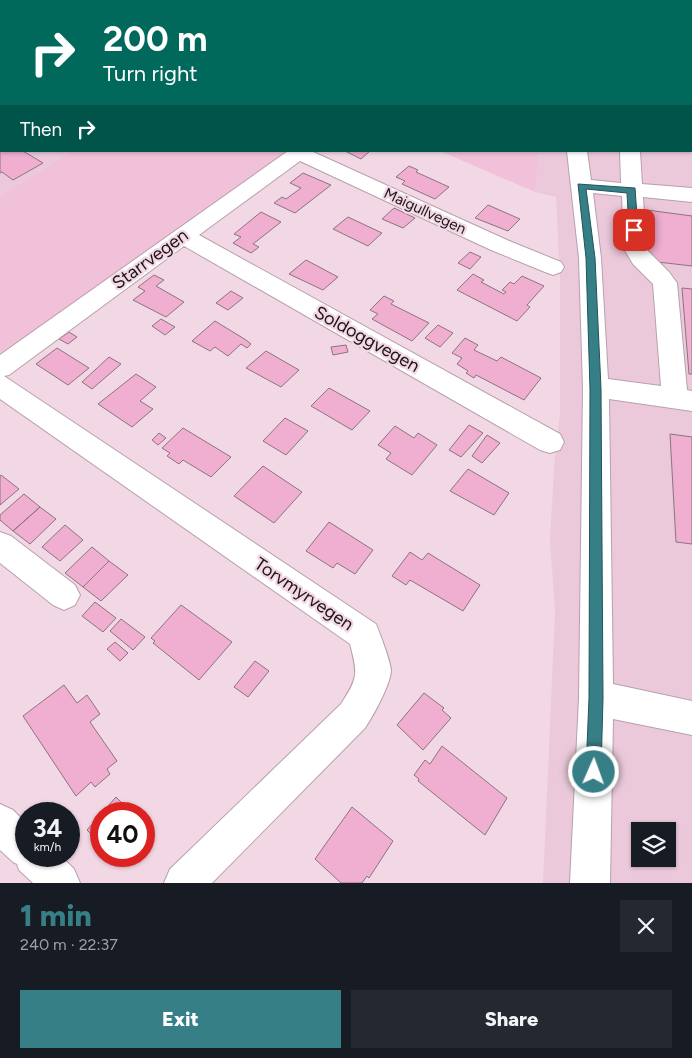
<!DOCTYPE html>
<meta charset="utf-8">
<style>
body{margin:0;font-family:Figtree,sans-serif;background:#242831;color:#f1f3f6;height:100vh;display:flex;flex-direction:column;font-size:19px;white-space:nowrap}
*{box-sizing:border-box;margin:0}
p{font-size:16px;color:#9ea1a6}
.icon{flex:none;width:28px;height:28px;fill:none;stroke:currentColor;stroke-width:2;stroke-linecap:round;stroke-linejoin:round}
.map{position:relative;height:883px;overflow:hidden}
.drawer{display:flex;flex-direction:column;background:#171b24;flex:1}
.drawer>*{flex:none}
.guide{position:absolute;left:0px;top:0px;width:692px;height:152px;box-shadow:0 1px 4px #0004;background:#00695c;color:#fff;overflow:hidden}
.tools{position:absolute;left:631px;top:822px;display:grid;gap:10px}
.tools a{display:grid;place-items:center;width:45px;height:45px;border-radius:0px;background:#171b24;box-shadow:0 1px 4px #0004;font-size:25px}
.speed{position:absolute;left:15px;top:802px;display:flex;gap:10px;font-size:25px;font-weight:700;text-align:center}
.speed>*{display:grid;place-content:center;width:65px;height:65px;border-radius:50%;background:#171b24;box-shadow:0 1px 4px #0004;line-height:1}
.speed small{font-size:12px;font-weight:400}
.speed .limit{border:8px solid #d22;background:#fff;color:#111}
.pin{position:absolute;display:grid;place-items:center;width:42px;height:42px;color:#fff;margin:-21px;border-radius:10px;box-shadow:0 2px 8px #0006}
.me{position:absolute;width:55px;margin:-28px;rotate:2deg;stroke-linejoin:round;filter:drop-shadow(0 0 4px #0008)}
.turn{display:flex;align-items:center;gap:18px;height:105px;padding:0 20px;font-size:22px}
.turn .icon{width:65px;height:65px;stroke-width:2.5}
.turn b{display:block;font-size:35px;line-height:42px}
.then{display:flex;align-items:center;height:48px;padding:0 20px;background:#0003;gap:10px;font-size:19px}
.round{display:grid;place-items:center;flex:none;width:52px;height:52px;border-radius:0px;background:#242831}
.overview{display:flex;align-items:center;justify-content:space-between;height:85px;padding:0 20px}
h1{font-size:30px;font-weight:800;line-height:38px;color:#377f87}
.cta{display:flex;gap:10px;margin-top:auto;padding:10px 20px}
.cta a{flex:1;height:58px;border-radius:0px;background:#377f87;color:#fff;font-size:20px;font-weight:800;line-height:58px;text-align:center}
.cta a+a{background:#242831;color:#f1f3f6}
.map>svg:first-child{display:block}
.built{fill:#ebc9da;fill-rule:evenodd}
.green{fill:#f1c0d9}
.building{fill:#f0aed0;stroke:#8b747f}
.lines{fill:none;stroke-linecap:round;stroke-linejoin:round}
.minor-casing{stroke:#b8a0ac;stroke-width:2}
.minor{fill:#fff;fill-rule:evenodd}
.route{fill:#377f87;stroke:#245358}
.labels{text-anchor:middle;stroke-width:4.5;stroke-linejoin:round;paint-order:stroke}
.far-street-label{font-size:15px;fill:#1d1419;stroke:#f2d8e5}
.street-label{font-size:18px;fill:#1d1419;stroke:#f2d8e5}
</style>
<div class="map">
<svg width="692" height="883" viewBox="0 0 692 883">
<rect width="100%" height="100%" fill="#f2d8e5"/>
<path class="built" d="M0 0 76 1H1V151H72L0 196Z
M532 0H692V883H543L555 611 550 541 554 467 560 414V280L556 197 535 192 539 151H691V1ZM640 831H668V859H640Z"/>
<path class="green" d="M72 151H289L69 310 0 353V196Z
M440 151H539L535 192Z"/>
<path class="building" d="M12 0H67L70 1H15Z
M593 0H648V1H594Z
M691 42H692V150H691Z
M0 124 1 151H23L43 163 13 180 2 172 0 173Z
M345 151H370L361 159Z
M409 166 418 170 416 172 449 187 435 199 402 184 405 181 396 177Z
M303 173 331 185 295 213 274 203 282 197 286 199 301 188 290 183Z
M488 205 520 219 508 231 475 218Z
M394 208 415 218 403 228 382 219Z
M647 210 692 216V266L649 261Z
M261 212 281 222 253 244 259 247 251 253 233 243 241 237 234 234Z
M348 217 382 233 368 246 333 229Z
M470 252 481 257 470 269 458 263Z
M306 260 338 277 323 290 289 274Z
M473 274 484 280 481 282 504 294 506 292 502 290 510 282 514 284 522 276 544 286 527 305 530 307 517 321 457 290Z
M154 275 164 280 156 286 184 302 166 317 133 300 145 291 138 287Z
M682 288 692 289V374H689Z
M231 291 243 298 228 310 216 303Z
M384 296 394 301 391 304 429 323 412 341 372 319 378 314 370 310Z
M161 319 175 327 165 335 152 326Z
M215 321 246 340 251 344 247 348 241 344 228 356 215 347 210 351 192 341Z
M438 325 453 333 440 347 425 338Z
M69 332 77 337 68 344 59 339Z
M465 338 478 345 474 350 497 361 501 357 541 378 524 400 476 375 474 378 466 373 468 371 457 364 462 358 452 353Z
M346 345 348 352 333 355 331 347Z
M57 348 89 368 68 385 36 364Z
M266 351 299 370 281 387 246 368Z
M109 357 121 364 92 389 82 382Z
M136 374 156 387 140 401 153 409 132 427 98 404Z
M329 388 370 411 352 430 311 406Z
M285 418 308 431 286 455 263 441Z
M469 425 483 433 461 457 449 450Z
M395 426 414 438 418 433 437 445 412 475 386 459 391 453 378 445Z
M183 428 231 457 211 477 183 460 179 464 167 456 170 453 162 448Z
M159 433 166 438 158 445 152 440Z
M670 434 692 437V544L676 542Z
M487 435 500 443 482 463 472 456Z
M263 466 302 492 274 523 234 496Z
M468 469 509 493 494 515 450 491Z
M1 475 19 489 0 505V476Z
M24 494 40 507 13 531 0 520V515Z
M40 507 56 519 30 544 13 531Z
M329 522 373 550 355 574 337 563 333 568 306 551Z
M65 525 83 540 60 561 42 547Z
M92 547 109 561 83 587 65 573Z
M410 552 422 560 428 553 480 585 463 611 410 580 406 585 392 576Z
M109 561 128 575 101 601 83 587Z
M95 602 116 618 103 632 82 616Z
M181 605 232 642 199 680 153 643 155 641 151 638Z
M121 619 145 637 133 650 110 631Z
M115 642 128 653 120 661 107 649Z
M255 661 269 671 248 697 234 687Z
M64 685 77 703 87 695 100 714 90 722 117 761 107 769 110 774 95 787 91 782 76 796 23 716Z
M424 693 444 708 442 710 451 718 423 750 397 725Z
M442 746 507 798 485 835 418 781 419 779 414 775 425 760 430 764Z
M116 797 133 814H101Z
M352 807 393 841 369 878 367 876 362 883H341L315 859Z
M101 814V844L87 830Z"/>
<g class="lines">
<defs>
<path id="minor" d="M96 0H114L115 1H97Z
M463 0H482L483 1H464Z
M547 0H563V1H547Z
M575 0H591V1H575Z
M655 0H671L672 1H656Z
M691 31H692V42H691Z
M288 151H311L507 240 561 262 564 267 561 272 553 275 545 272 491 250 300 161 199 235 560 434 564 442 560 450 550 453 540 450 184 246 9 375 4 376 376 624C380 634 390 660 391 670 391 684 373 716 365 728L212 883H164L170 869 341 704C358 678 358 674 350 644L0 399V355Z
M567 151H587L591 180 621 183 620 151H640L642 184 692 188V202L643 197 646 249 669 272 677 283 687 390 692 391V411L609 399 613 684 692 701V735L613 719 610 883H570L579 698 583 389 579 258ZM593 193 622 196 624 249 633 264 653 284 661 386 608 379 601 258Z
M0 532 11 536 75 585 80 595 75 605 64 610 53 605 0 563Z
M0 804 13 810 26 823V856H61L74 869 80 883H33L19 870 17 864 13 862 0 850Z"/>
</defs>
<use href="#minor" class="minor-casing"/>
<use href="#minor" class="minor"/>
</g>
<path class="route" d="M578 184 635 188 638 230 634 233 629 230 627 193 586 189 595 258 601 389 603 698 601 772 599 777 594 779 588 777 586 772 589 698 590 389 586 258Z"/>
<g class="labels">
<g class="far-street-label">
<text transform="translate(425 211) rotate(25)" y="5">Maigullvegen</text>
</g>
<g class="street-label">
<text transform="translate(150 259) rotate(-36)" y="6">Starrvegen</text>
<text transform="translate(367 339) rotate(29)" y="6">Soldoggvegen</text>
<text transform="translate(304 594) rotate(34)" y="6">Torvmyrvegen</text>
</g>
</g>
</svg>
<div class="tools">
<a><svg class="icon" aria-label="layers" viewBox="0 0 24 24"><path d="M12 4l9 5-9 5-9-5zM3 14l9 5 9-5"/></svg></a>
</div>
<div class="speed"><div>34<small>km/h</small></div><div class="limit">40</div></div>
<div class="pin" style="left:634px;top:230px;background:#d93025"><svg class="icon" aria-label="arrive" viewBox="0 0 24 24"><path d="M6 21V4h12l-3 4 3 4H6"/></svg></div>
<svg class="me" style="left:594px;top:772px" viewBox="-20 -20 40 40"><circle r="17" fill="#377f87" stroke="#fff" stroke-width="3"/><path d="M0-11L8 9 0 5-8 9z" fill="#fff"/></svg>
<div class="guide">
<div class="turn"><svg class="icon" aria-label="right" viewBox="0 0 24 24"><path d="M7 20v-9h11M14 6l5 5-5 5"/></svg><div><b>200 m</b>Turn right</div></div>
<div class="then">Then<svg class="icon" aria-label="right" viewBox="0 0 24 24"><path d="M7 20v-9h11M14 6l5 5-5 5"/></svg></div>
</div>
</div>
<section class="drawer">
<div class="overview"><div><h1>1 min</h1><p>240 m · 22:37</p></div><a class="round"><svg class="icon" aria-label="close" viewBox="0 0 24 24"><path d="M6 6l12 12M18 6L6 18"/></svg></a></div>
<div class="cta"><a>Exit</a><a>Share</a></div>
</section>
